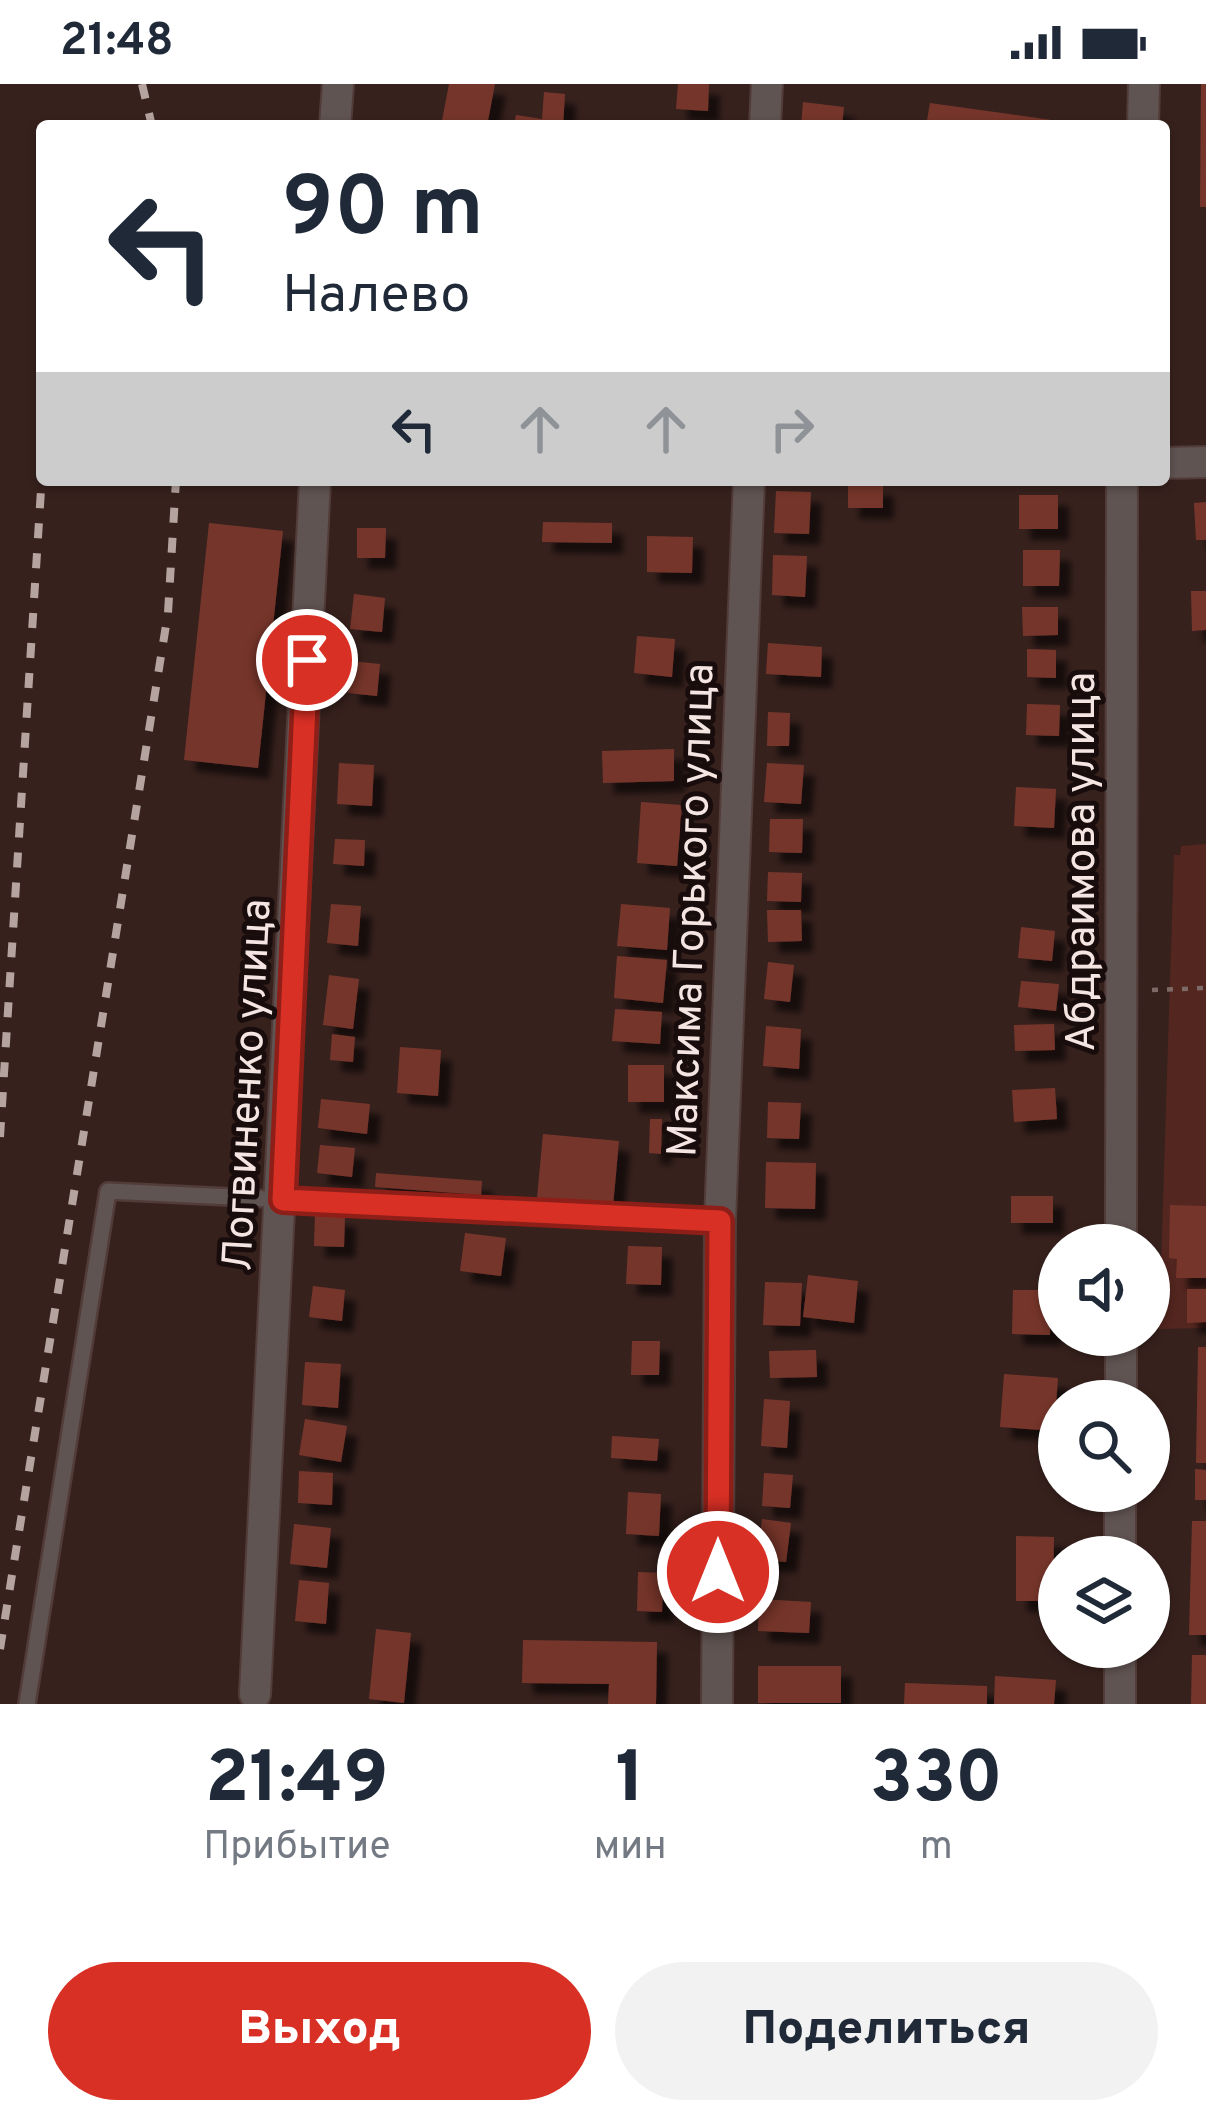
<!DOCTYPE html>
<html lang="ru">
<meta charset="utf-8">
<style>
body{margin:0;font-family:Overpass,sans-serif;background:#f2f2f3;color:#1f2937;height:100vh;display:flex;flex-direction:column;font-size:45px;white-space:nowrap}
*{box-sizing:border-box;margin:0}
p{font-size:39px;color:#747a83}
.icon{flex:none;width:66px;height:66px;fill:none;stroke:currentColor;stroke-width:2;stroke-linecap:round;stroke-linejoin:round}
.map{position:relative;height:1620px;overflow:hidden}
.panel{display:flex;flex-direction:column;background:#fff;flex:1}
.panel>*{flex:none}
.hud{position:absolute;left:36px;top:36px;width:1134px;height:366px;border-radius:12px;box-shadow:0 3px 9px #0004;background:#fff;color:#1f2937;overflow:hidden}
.controls{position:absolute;left:1038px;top:1140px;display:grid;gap:24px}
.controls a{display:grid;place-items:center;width:132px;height:132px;border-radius:50%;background:#fff;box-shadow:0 3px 9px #0004;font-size:60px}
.pin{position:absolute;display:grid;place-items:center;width:102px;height:102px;color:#fff;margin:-51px;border:6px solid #fff;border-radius:50%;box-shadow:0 3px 12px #0007}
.me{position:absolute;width:132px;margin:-66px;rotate:0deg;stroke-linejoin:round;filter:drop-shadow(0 0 9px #0008)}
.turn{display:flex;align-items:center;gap:42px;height:252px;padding:0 48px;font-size:54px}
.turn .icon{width:156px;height:156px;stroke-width:2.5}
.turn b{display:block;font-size:84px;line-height:102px}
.lanes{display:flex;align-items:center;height:114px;padding:0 48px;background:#0003;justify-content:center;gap:60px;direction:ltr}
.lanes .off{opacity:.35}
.eta{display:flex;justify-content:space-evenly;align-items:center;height:204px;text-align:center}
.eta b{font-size:72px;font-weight:800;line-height:84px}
.action{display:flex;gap:24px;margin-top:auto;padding:24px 48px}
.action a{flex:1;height:138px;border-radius:72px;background:#d93025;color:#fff;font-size:48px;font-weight:800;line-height:138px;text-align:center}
.action a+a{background:#f2f2f3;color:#1f2937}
.status{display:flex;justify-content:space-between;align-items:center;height:84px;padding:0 60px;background:#fff;direction:ltr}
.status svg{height:33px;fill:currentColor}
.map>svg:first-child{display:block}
.green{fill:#53261f}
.building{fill:#76362c;filter:url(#shadow)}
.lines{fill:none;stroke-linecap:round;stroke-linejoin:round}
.lane-casing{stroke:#523c39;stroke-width:20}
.street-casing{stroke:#523c39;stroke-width:34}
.path{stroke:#7d6a66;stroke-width:4.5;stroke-dasharray:6 9;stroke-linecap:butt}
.lane{stroke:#605452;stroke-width:15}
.street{stroke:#605452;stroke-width:30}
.rail{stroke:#b5a3a0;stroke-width:8;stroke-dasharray:15 15;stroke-linecap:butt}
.route-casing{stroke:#8d1f18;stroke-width:30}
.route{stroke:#d93025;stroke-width:21}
.labels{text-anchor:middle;stroke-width:10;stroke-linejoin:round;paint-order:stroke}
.street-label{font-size:42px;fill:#f5e5e2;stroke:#180d0c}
</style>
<div class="status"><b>21:48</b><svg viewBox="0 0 49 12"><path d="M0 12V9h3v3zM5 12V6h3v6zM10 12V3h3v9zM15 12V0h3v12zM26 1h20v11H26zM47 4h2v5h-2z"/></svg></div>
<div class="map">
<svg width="1206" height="1620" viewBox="0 0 1206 1620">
<defs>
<filter id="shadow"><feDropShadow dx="11" dy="11" stdDeviation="3" flood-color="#0009"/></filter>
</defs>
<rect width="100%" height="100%" fill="#37211d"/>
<path class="green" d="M1206 760V1244L1159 1245 1174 771H1180L1181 762Z"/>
<path class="building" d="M449 0H495L487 42H441Z
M678 0H709L708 27 676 25Z
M1201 0H1206V123H1200Z
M544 8 565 10 563 42H514L516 31 542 35Z
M803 18 844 23 842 42H801Z
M930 19 1073 39V42H926Z
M848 400 883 401V424H848Z
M776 407 811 408 809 450 774 449Z
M1019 411H1058V445H1019Z
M1206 418V456H1196L1194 419Z
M543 438 612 439V459L542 458Z
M209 439 283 447 258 684 184 676Z
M357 444H386L385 474H357Z
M647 452 693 453 692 489 647 488Z
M1023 466H1060L1059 502H1023Z
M773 471 807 472 805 513 772 511Z
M1191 507H1206V546L1192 547Z
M354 510 385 514 382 548 350 545Z
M1022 523H1058V551L1023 552Z
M637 552 675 555 672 593 634 589Z
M768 559 822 563 821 593 766 590Z
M1027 565 1056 566V594L1027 593Z
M351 577 380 580 377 612 348 609Z
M1027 620 1060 621 1059 652 1026 651Z
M768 628 790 629 789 662H767Z
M674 665V697L603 699 602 667Z
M339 679 374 681 372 722 337 720Z
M767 679 804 681 801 720 764 718Z
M1016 703 1056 705 1054 744 1014 742Z
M641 718 682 721 677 782 637 779Z
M770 735H803L802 769 769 768Z
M335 755 365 756 364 782 333 780Z
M768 788 802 789 801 818 767 817Z
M331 820 361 822 358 862 327 859Z
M621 820 670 824 667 866 617 862Z
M767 826H801L802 857 768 858Z
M1021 843 1055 847 1052 877 1018 874Z
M617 872 667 876 663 919 614 914Z
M768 878 794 881 790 918 764 915Z
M329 891 359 895 353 945 323 941Z
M1021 897 1059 900 1056 927 1018 923Z
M615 925 662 928 660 960 612 957Z
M1054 940 1055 966 1015 967 1014 941Z
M766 942 801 945 799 985 763 982Z
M332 950 355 953 353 978 330 976Z
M400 963 441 966 438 1012 397 1009Z
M628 981H664V1018H628Z
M1055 1004 1057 1035 1014 1038 1012 1006Z
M321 1015 370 1020 367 1050 318 1044Z
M768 1018 801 1019 799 1055 767 1054Z
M650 1035H662L661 1070 649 1069Z
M543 1050 619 1057 613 1122 537 1114Z
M320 1061 355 1064 352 1093 317 1089Z
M766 1078 816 1079 815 1125 765 1124Z
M376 1089 482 1097 481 1111 375 1103Z
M1011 1112H1053V1139H1011Z
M1170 1121 1206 1122V1194H1176L1177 1175 1169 1174Z
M315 1130 345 1132 344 1163 314 1162Z
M465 1149 506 1154 501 1192 460 1187Z
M628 1162 662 1163 661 1201 626 1200Z
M808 1191 858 1197 854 1239 803 1233Z
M765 1198 802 1199 800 1242 763 1241Z
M313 1202 345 1206 342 1237 309 1233Z
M1187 1205H1206V1238L1187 1239Z
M1013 1206H1051L1050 1251 1012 1250Z
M632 1257H660L659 1291H631Z
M1198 1263H1206V1379H1196Z
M816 1266 817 1293 770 1294 769 1267Z
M305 1278 341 1280 338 1324 302 1321Z
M1004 1290 1058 1294 1054 1347 1000 1343Z
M764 1315 790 1317 787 1364 761 1362Z
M305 1335 347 1342 341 1378 299 1371Z
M612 1352 659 1355 657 1377 611 1374Z
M1195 1385 1206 1386V1416H1195Z
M299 1387 333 1389 332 1421 298 1419Z
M764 1389 793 1391 790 1424 762 1422Z
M628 1408 661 1410 659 1452 626 1450Z
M762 1435 791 1439 786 1478 757 1475Z
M1192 1437H1206V1551H1189Z
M294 1440 331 1444 327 1484 290 1480Z
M1016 1452 1054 1453 1053 1517H1016Z
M638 1488 664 1489 662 1528 637 1527Z
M299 1496 329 1499 326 1540 295 1537Z
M759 1515 811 1518 809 1549 758 1547Z
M376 1545 411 1549 404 1619 369 1615Z
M523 1556 657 1558 656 1620H608L609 1600 522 1599Z
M1192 1571H1206V1620H1191Z
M758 1582H841V1619H758Z
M995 1592 1056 1596 1054 1620H994Z
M905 1599 987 1602V1620H904Z"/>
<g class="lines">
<defs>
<path id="lane" d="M27 1620 108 1107 720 1137"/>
<path id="street" d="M335 42 338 0
M765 42 767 0
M1143 42 1144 0
M1164 379 1206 378
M1121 1161 1122 396
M1121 1317V1251
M1120 1473V1407
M255 1610 315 396
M717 1620 720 1137 749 396
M1120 1620V1563"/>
</defs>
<use href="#lane" class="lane-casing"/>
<use href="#street" class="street-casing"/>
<path class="path" d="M1152 906 1206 904"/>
<use href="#lane" class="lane"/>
<use href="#street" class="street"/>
<path class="rail" d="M142 0 152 42
M0 1053 42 390
M0 1565 168 529 176 396"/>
</g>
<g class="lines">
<defs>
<path id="route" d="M307 576 283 1116 720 1137 718 1488"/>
</defs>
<use href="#route" class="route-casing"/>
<use href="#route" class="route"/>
</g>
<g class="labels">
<g class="street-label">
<text transform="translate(1079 778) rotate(-90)" y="15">Абдраимова улица</text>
<text transform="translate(689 826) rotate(-88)" y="15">Максима Горького улица</text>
<text transform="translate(245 1001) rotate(-87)" y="15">Логвиненко улица</text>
</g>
</g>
</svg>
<div class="controls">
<a><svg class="icon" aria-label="sound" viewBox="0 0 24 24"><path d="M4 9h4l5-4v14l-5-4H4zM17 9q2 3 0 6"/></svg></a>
<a><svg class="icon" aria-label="search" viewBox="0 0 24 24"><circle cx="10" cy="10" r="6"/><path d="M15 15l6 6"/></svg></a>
<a><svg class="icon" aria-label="layers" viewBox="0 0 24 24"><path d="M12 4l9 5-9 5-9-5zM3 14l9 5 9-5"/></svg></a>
</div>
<div class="pin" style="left:307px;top:576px;background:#d93025"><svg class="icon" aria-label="arrive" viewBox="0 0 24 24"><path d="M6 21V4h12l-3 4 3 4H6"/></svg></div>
<svg class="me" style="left:718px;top:1488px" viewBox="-20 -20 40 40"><circle r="17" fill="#d93025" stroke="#fff" stroke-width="3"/><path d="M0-11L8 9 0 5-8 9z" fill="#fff"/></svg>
<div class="hud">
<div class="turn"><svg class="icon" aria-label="left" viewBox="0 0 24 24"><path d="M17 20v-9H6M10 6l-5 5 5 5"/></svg><div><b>90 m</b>Налево</div></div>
<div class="lanes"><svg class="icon" aria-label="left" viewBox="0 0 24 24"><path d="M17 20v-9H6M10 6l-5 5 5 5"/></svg><svg class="icon off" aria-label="ahead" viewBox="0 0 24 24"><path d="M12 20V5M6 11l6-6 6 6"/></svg><svg class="icon off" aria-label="ahead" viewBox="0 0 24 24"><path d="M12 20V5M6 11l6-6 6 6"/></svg><svg class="icon off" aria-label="right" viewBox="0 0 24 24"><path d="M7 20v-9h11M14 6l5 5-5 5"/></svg></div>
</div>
</div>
<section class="panel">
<div class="eta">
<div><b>21:49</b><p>Прибытие</p></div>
<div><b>1</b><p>мин</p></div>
<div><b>330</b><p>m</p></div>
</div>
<div class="action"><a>Выход</a><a>Поделиться</a></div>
</section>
